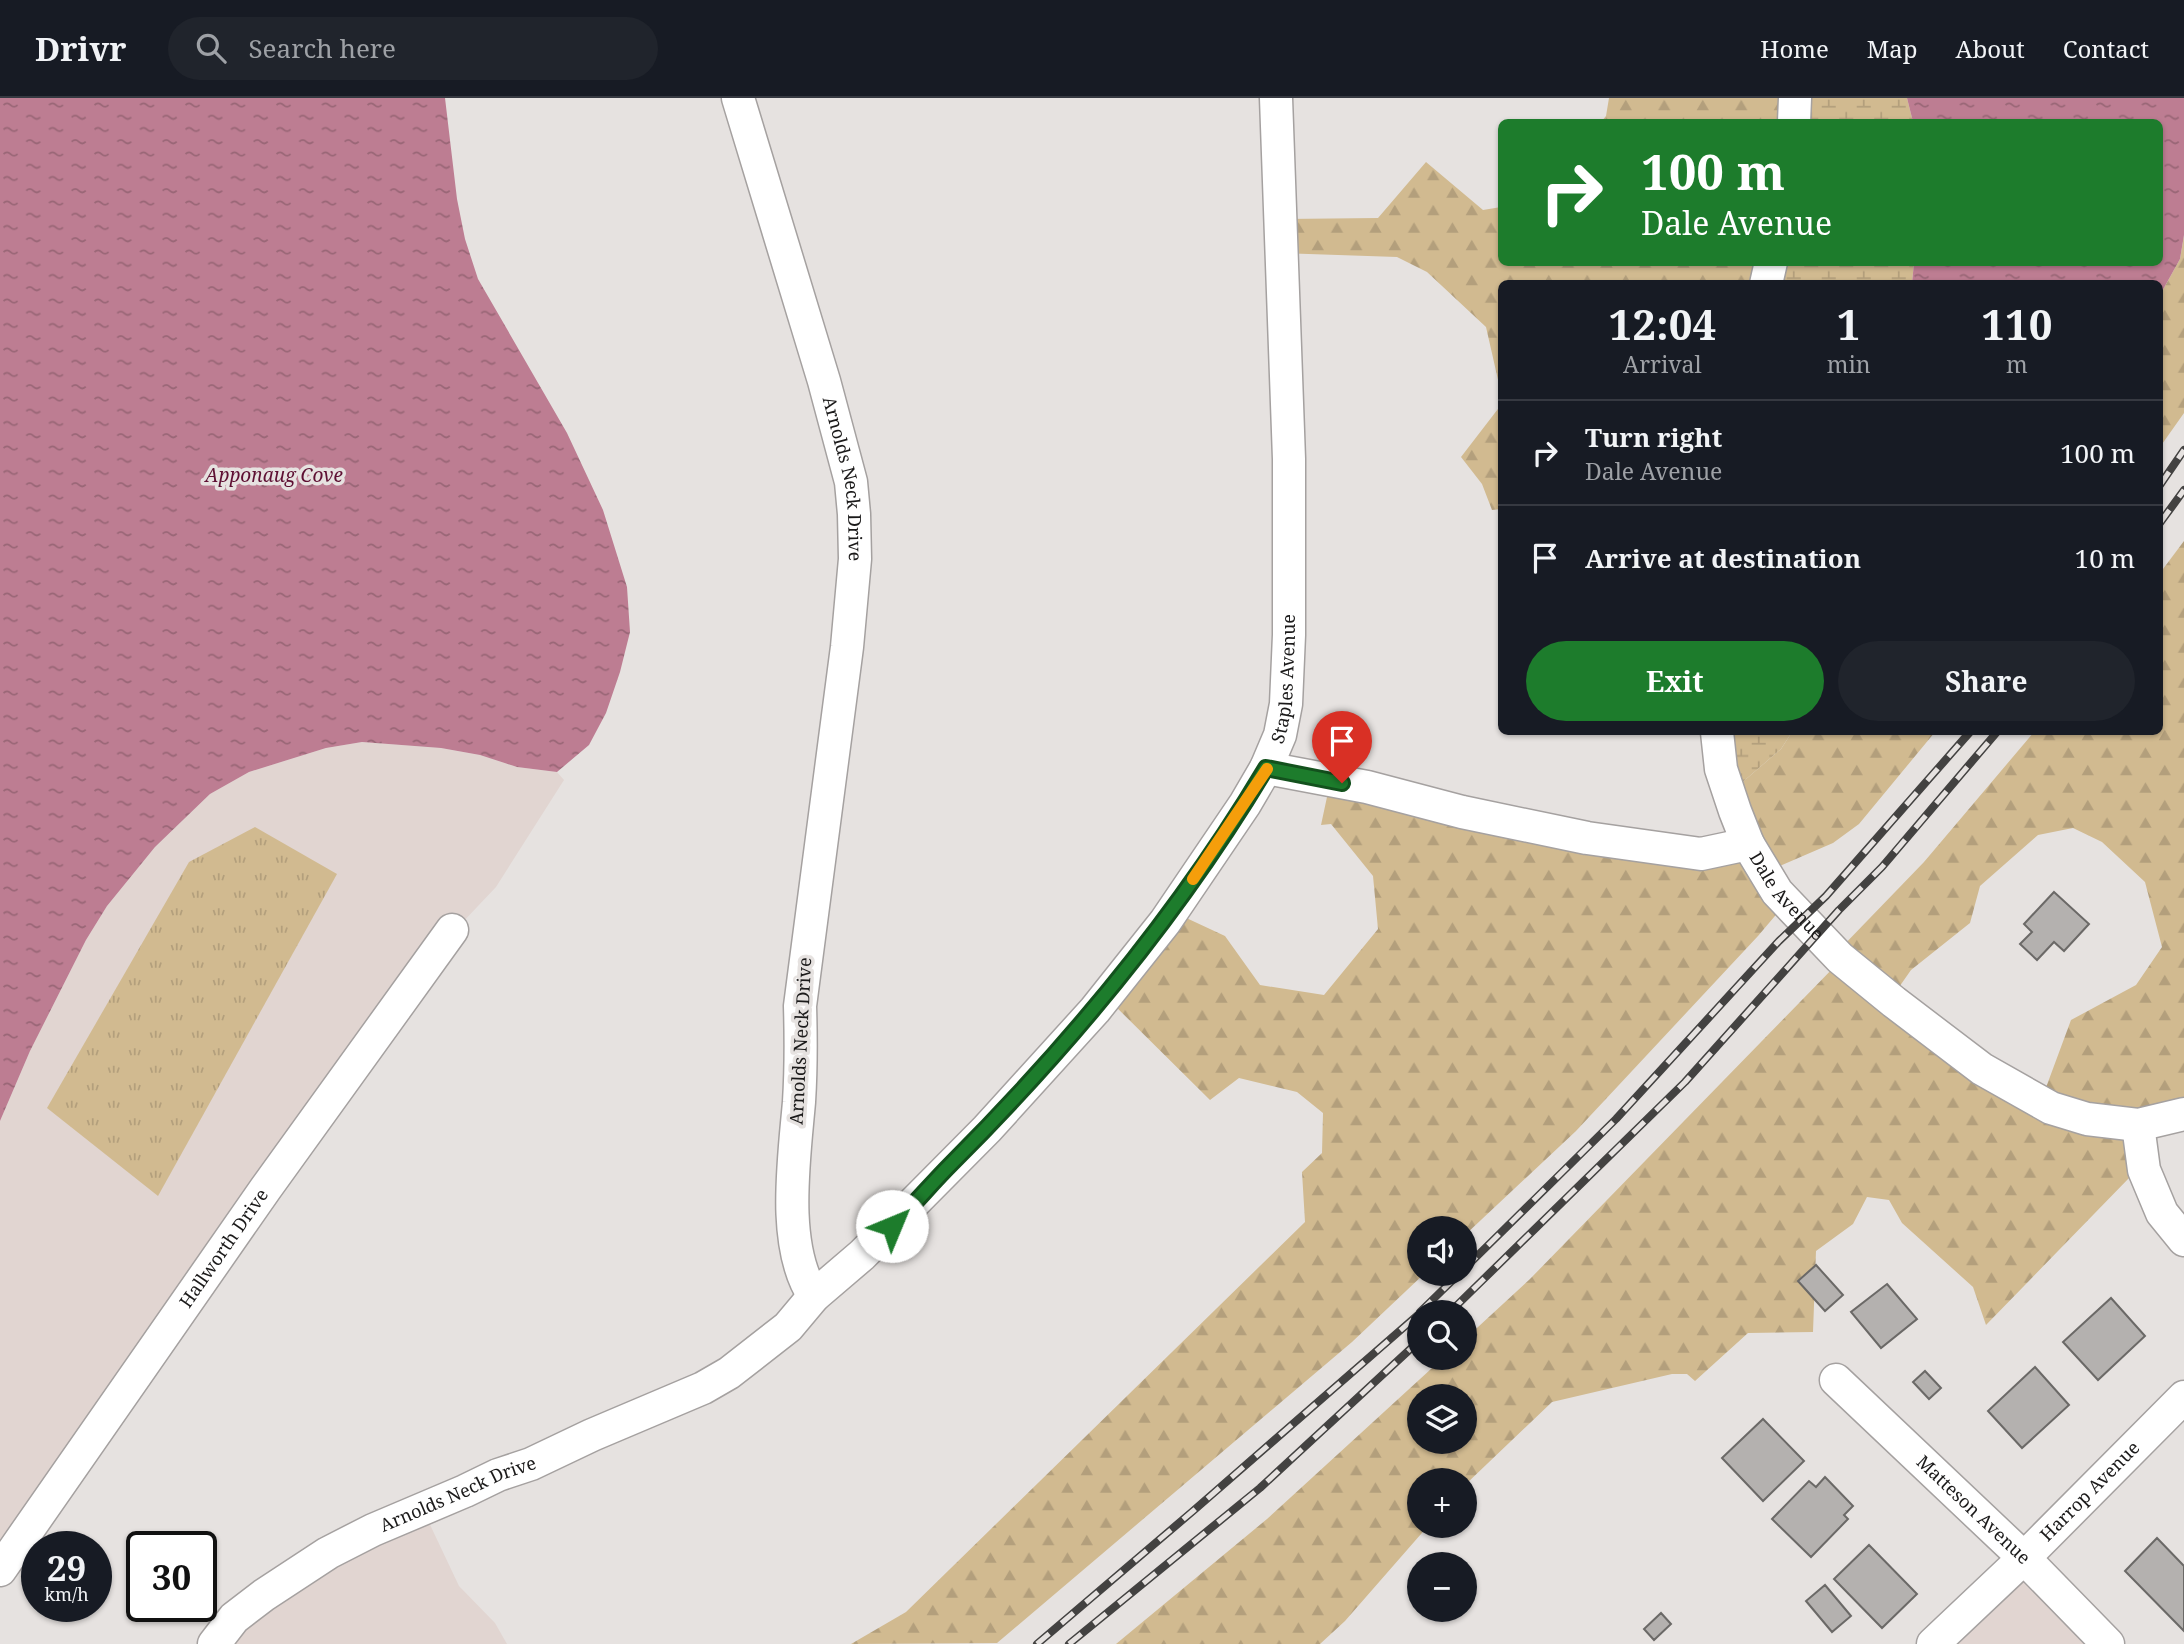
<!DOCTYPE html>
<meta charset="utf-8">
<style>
body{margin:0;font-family:"Noto Serif",serif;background:#20242c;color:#f1f3f6;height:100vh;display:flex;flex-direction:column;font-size:26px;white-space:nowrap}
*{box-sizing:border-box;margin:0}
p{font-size:23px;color:#9ea1a6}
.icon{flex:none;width:38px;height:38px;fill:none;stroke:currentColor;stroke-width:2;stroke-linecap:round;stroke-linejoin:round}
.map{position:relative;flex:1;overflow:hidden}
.side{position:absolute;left:1498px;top:182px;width:665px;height:455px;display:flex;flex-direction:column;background:#171b24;border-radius:10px;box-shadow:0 2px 5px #0004}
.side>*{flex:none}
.hud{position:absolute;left:1498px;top:21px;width:665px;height:147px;border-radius:10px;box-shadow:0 2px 5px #0004;background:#1d7c2c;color:#fff;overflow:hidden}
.tools{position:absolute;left:1407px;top:1118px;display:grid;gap:14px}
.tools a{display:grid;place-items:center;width:70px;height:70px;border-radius:50%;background:#171b24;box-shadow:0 2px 5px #0004;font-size:35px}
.speed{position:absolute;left:21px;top:1433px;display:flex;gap:14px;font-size:35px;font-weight:700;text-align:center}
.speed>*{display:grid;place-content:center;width:91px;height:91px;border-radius:50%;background:#171b24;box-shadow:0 2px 5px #0004;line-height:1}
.speed small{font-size:18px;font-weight:400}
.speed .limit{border:4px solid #111;border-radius:10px;background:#fff;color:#111}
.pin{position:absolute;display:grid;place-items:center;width:60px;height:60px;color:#fff;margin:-72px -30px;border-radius:50% 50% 50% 0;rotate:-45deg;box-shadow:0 0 7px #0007}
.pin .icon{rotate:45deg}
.me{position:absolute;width:77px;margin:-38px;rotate:45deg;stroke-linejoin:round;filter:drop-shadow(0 0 5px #0008)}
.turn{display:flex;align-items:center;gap:24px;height:147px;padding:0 28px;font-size:32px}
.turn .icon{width:91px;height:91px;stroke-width:2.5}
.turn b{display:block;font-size:49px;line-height:60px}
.eta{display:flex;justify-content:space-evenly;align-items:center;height:119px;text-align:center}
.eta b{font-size:42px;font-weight:700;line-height:49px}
.primary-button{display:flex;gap:14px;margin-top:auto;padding:14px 28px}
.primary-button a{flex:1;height:80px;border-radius:42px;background:#1d7c2c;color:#fff;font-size:28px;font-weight:700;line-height:80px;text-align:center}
.primary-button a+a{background:#20242c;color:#f1f3f6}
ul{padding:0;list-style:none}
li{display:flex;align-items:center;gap:21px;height:105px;padding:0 28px;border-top:2px solid #363941}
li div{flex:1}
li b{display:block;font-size:26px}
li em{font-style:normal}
header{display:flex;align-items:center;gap:42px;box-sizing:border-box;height:98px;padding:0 35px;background:#171b24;border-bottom:2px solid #363941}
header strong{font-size:33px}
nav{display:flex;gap:38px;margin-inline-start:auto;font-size:24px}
.search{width:490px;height:63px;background:#20242c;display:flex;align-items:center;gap:18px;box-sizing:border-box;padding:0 24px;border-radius:38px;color:#9ea1a6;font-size:26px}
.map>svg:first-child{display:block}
.built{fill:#e1d5d1}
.forest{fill:url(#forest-firs);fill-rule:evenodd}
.wetland{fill:url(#wetland-marsh)}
.park{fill:url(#park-tufts)}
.water{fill:url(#water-ripples)}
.building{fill:#b4b1af;stroke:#6b6967;stroke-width:2}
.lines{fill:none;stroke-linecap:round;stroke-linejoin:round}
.street-casing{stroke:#a5a1a0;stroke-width:35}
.street{stroke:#fff;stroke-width:32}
.rail-casing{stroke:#434241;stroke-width:8}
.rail{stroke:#e6e2e0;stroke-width:5;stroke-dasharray:16;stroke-linecap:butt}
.route-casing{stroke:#13511d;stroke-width:18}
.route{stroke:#1d7c2c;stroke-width:12}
.slow{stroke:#f59e0b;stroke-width:12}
.labels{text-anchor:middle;stroke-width:7;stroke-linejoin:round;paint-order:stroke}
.street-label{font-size:18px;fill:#1b1a1a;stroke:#e6e2e0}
.water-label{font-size:19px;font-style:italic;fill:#5e1033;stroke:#e6e2e0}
</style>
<header>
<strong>Drivr</strong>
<div class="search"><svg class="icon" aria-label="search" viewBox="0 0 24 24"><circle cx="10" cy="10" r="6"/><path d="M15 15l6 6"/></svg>Search here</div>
<nav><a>Home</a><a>Map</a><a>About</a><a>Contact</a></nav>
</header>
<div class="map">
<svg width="2184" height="1546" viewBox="0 0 2184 1546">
<defs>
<pattern id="forest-firs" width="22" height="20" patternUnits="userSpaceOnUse" patternTransform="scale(1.75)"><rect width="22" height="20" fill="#d1ba90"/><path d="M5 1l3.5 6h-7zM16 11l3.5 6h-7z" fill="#b39f7c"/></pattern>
<pattern id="wetland-marsh" width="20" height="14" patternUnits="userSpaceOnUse" patternTransform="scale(1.75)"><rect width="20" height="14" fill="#d1ba90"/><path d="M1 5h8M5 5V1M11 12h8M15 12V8" fill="none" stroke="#b39f7c"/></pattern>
<pattern id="park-tufts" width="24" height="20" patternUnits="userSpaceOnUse" patternTransform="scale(1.75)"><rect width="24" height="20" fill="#d1ba90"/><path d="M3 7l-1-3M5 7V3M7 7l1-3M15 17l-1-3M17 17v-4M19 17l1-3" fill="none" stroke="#b39f7c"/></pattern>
<pattern id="water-ripples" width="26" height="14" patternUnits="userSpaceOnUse" patternTransform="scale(1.75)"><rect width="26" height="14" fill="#bd7d92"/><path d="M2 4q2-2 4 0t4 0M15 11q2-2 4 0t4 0" fill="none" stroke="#996676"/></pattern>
</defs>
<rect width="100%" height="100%" fill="#e6e2e0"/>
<path class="built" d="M362 644 441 650 480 657 517 669 557 674 564 682 496 789 406 884 0 1469V1023L30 953 86 842 107 808 155 749 210 696 249 674 326 650Z
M424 1414 459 1488 495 1525 507 1546H213L223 1533Z
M2023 1460 2108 1546H1931Z"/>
<path class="forest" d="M1609 0H1790L1792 24H1601L1606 18Z
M1426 64 1483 112 1501 109 1502 164 1767 165 1763 185 1502 186 1501 295 1486 229 1427 174 1397 159 1279 155 1284 121 1378 120Z
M2184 137V315L2160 349V197L2180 161Z
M1501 307V411L1492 412 1482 386 1461 359Z
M2184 443V1017L2135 1030 2139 1074 2130 1079 1986 1227 1973 1189 1902 1125 1889 1102 1867 1099 1853 1126 1816 1153 1813 1234 1748 1235 1695 1283 1687 1276H1672L1552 1304 1465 1387V1382H1419V1428H1428L1345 1523 1320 1546H1116L1267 1421 1443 1260H1465V1241L1530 1181 1839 864V852L1924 764 2034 634H2160V475ZM2073 730 2102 744 2145 784 2162 849 2136 887 2071 922 2041 1003 1890 902 1911 872 1970 825 1980 788 2038 737ZM1419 1298H1465V1344H1419Z
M1792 634H1935L1859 726 1833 745 1768 773 1786 805 1758 838 1576 1033 1465 1137V1130H1419V1176H1424L1352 1244 997 1545 851 1546 906 1514 1305 1124 1302 1074 1322 1055 1323 1015 1297 994 1239 980 1210 1002 1105 898 1167 811 1225 838 1260 887 1324 897 1378 831 1373 778 1331 726 1321 727 1330 685 1594 744H1743L1731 694 1781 651Z"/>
<path class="wetland" d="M1790 0H1907L1913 24H1792Z
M1767 165H1914L1912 185 1763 186Z
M1713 634H1792L1781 651 1731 694Z"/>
<path class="park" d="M255 729 337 776 158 1098 47 1010 189 764Z"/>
<path class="water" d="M0 0H445L457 101 465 141 478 181 567 335 603 412 627 489 630 534 620 574 606 615 589 647 557 674 517 669 480 657 441 650 362 644 326 650 249 674 210 696 155 749 107 808 86 842 30 953 0 1023Z
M1907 0H2184V137L2180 161 2160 197V186L1912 185 1914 165 2160 164V24H1913Z"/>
<path class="building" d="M2054 794 2089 826 2064 853 2054 844 2037 862 2020 846 2032 834 2024 826Z
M1816 1167 1843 1197 1825 1213 1798 1183Z
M1887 1186 1917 1221 1881 1250 1851 1214Z
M2111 1200 2145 1238 2098 1282 2063 1244Z
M2035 1269 2069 1307 2022 1350 1988 1313Z
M1925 1273 1941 1290 1929 1301 1913 1284Z
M1763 1321 1804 1363 1763 1403 1722 1360Z
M1825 1379 1853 1408 1844 1417 1848 1421 1811 1459 1772 1421 1809 1383 1816 1389Z
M2157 1440 2184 1468V1533L2125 1473Z
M1869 1447 1917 1496 1882 1530 1834 1481Z
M1825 1487 1851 1518 1832 1534 1806 1503Z
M1661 1515 1671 1526 1654 1542 1644 1531Z"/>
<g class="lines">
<defs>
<g id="street">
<path id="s1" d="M738 0 824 283 851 384 854 416 855 461 847 549 800 908C801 940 801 972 799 1004 794 1062 781 1149 814 1198"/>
<path d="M1794 24 1795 0"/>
<path d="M1766 186 1771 164"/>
<path id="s2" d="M1717 634 1721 671 1735 713 1748 746 1777 794 1840 860 1894 904 1982 971 2051 1010 2087 1021 2138 1027 2184 1016"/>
<path d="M1266 670 1367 689 1462 714 1587 740 1701 756 1748 746"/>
<path d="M2138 1027 2144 1072 2162 1115 2184 1142"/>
<path id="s3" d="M1836 1282 2024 1460 2108 1546"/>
<path id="s4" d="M0 1472 266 1090 452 832"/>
<path id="s5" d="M214 1546 234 1520 264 1497 328 1455 373 1432 465 1393 498 1377 531 1366 592 1337 703 1290 729 1275 788 1229 814 1198 862 1157 987 1031 1095 912 1165 824 1245 706 1266 670 1280 637 1286 606 1289 537V361L1276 0"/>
<path id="s6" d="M1933 1546 2024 1460 2184 1299"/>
</g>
</defs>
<use href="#street" class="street-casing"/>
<use href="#street" class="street"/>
<defs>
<path id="rail" d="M2160 387 2184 352
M2160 425 2184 392
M1465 1170 1616 1021 1779 843 1826 798 1970 634
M1420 1214 1459 1176
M1450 1214 1685 984 1839 812 1882 769 1997 634
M1037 1546 1193 1413 1419 1216
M1069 1546 1260 1390 1419 1243"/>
</defs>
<use href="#rail" class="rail-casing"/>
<use href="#rail" class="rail"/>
</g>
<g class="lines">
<defs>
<path id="route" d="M892 1128C913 1108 931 1086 951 1066 1071 946 1179 816 1266 670L1342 685"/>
</defs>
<use href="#route" class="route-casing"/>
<use href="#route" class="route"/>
<path class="slow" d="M1193 781 1267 671"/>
</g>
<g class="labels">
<g class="street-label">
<text dy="6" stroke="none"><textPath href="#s1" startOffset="396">Arnolds Neck Drive</textPath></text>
<text dy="6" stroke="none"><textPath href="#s5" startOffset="1493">Staples Avenue</textPath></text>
<text dy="6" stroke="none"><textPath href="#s2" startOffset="182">Dale Avenue</textPath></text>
<text transform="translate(801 943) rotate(-87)" y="6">Arnolds Neck Drive</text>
<text dy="6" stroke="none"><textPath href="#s4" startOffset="392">Hallworth Drive</textPath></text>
<text dy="6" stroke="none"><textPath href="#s6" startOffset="219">Harrop Avenue</textPath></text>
<text dy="6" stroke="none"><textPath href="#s5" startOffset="290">Arnolds Neck Drive</textPath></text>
<text dy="6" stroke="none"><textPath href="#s3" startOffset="189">Matteson Avenue</textPath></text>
</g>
<g class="water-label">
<text x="274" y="384">Apponaug Cove</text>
</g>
</g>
</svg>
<div class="tools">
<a><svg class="icon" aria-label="sound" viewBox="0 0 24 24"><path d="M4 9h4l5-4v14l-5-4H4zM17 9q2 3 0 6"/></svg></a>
<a><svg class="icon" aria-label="search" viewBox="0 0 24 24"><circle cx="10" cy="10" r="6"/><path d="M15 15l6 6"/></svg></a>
<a><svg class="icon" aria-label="layers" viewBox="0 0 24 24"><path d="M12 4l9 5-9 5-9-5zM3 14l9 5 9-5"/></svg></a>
<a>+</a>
<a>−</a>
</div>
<div class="speed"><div>29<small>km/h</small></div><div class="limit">30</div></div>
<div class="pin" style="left:1342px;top:685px;background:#d93025"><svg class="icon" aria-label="arrive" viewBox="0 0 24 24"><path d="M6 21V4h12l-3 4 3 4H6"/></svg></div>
<svg class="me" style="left:892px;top:1128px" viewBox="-20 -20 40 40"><circle r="19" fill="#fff"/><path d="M0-13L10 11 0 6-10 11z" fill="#1d7c2c"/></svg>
<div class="hud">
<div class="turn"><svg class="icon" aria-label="right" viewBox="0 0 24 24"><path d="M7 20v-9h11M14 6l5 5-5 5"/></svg><div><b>100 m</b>Dale Avenue</div></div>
</div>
<section class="side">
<div class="eta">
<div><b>12:04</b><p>Arrival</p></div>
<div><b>1</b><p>min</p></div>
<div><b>110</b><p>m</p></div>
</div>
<ul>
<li><svg class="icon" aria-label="right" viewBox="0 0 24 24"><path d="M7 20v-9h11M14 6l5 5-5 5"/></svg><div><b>Turn right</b><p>Dale Avenue</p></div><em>100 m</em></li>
<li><svg class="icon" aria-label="arrive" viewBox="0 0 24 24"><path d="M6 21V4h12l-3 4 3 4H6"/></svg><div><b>Arrive at destination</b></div><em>10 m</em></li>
</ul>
<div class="primary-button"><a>Exit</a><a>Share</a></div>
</section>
</div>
